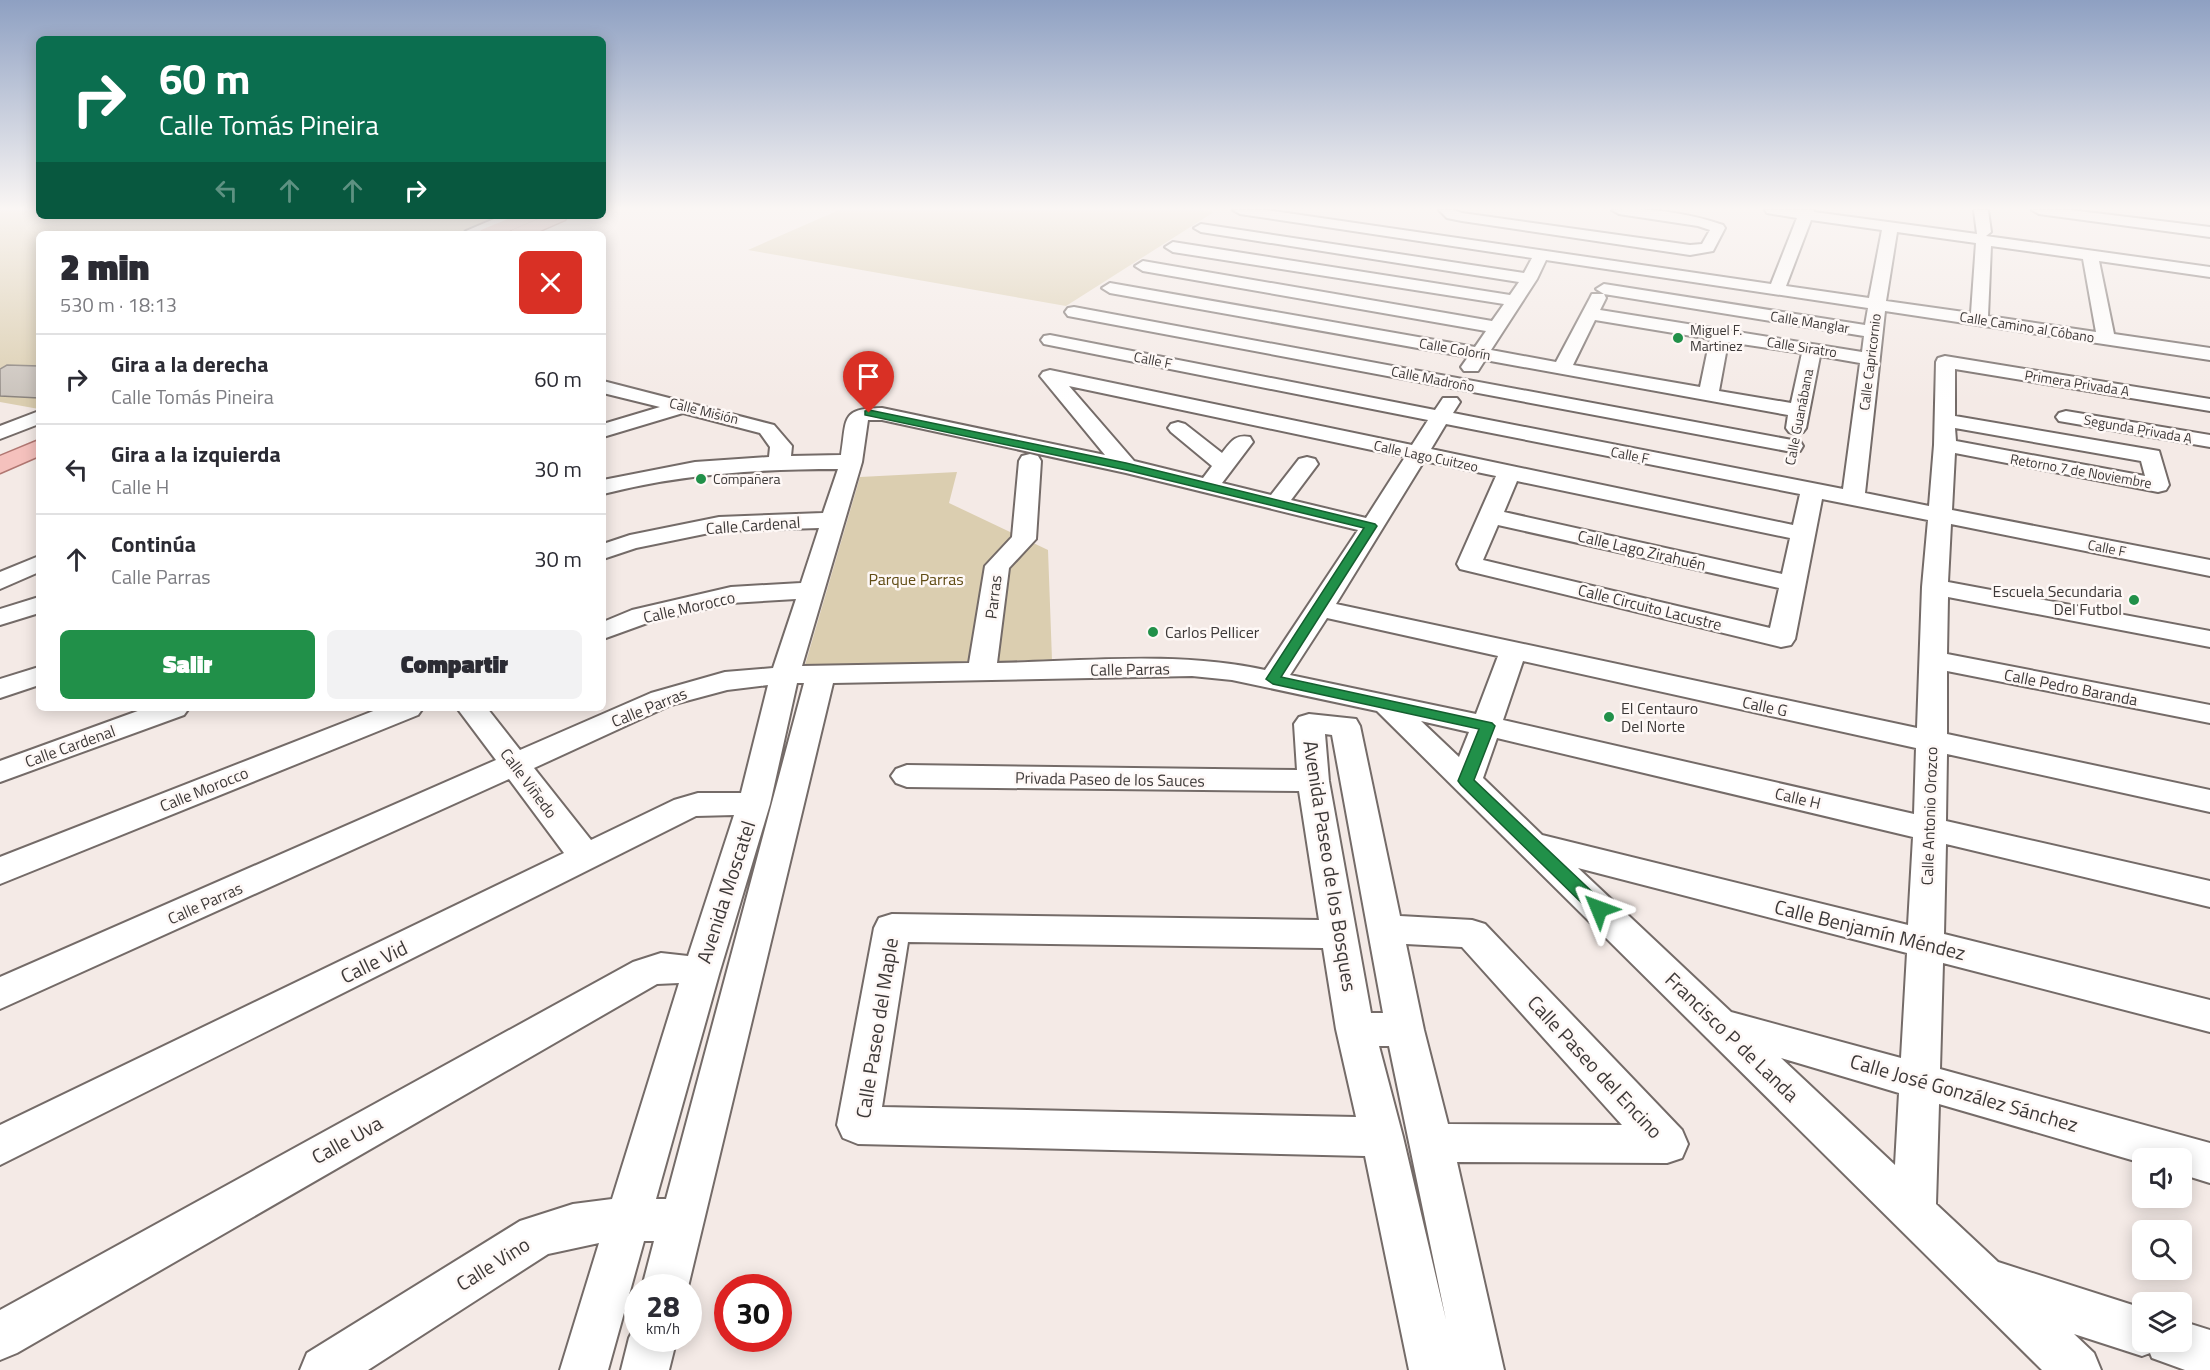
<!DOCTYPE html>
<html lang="es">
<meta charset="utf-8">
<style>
body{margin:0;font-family:"Titillium Web",sans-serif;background:#f2f2f3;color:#2b2b33;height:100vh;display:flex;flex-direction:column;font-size:22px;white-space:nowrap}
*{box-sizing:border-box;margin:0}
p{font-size:20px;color:#7c7c81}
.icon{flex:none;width:33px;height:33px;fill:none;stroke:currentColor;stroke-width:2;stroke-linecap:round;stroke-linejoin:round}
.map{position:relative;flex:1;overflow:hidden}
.side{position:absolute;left:36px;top:231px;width:570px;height:480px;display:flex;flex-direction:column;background:#fff;border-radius:9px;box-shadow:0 3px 15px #0003}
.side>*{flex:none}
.guide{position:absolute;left:36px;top:36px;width:570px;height:183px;border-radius:9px;box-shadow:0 3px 15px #0003;background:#0b6e4f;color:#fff;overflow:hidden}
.tools{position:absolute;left:2132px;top:1148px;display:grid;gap:12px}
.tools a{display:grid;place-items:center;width:60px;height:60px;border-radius:9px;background:#fff;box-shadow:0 3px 15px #0003;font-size:30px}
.speed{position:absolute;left:624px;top:1274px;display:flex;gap:12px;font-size:30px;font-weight:700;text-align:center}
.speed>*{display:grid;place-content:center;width:78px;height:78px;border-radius:50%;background:#fff;box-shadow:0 3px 15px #0003;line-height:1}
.speed small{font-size:15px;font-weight:400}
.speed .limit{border:9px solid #d22;background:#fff;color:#111}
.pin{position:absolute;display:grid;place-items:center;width:51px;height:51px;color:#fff;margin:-62px -26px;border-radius:50% 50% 50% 0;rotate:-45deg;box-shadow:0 0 6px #0007}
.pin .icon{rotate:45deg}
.me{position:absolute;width:66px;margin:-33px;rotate:314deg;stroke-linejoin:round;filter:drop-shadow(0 0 4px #0008)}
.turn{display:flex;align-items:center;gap:21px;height:126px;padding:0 24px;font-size:27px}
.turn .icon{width:78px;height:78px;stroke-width:2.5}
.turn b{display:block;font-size:42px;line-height:51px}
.lanes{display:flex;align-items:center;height:57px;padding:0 24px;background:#0003;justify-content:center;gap:30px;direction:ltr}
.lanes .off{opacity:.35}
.round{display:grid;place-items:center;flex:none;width:63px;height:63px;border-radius:9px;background:#f2f2f3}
.overview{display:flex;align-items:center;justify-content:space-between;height:102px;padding:0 24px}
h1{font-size:36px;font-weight:800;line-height:45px}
.button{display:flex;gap:12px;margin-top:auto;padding:12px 24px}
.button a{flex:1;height:69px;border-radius:9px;background:#219049;color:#fff;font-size:24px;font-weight:800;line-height:69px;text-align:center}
.button a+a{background:#f2f2f3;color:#2b2b33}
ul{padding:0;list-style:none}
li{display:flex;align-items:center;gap:18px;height:90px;padding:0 24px;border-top:2px solid #e1e1e2}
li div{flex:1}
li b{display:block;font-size:22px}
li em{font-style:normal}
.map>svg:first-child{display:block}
.green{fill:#dbceb0}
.building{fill:#cac3bc;stroke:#89827c;stroke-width:1.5}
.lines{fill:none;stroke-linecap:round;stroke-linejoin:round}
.minor-casing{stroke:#746b68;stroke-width:4}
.major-casing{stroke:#b17772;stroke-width:3}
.minor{fill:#fff;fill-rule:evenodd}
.major{fill:#f5c1bd;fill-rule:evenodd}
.route{fill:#219049;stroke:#155e2f;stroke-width:1.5}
.poi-dot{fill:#219049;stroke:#fef8f6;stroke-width:2}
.labels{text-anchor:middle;stroke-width:5;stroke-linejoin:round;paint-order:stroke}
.far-street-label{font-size:14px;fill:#3d3938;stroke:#fef8f6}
.far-poi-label{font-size:14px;fill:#3d3938;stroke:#fef8f6;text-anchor:start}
.street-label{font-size:16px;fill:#3d3938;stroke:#fef8f6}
.park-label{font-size:16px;fill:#604c15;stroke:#fef8f6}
.poi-label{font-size:16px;fill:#3d3938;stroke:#fef8f6;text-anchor:start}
.near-street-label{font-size:20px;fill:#3d3938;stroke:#fef8f6}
</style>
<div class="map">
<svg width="2210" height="1370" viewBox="0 0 2210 1370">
<rect width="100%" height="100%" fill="#f4eae6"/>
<path class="green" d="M0 210H39V216H497L455 234H39V409L0 402Z
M839 210H1198L1214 212 1066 306 748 250Z
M957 472 949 503 1048 550 1052 660 805 665 860 477Z"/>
<path class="building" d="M7 365 39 366V398L0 396V369Z"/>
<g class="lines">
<defs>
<path id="minor" d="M1233 210H1267L1771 284 1797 218 1767 213 1765 210H1814V212L1977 234 1974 210H1988L1991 232 1986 236 2210 267V277L2099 261 2114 334 2210 348V360L1885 311 1865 493 1929 506 1934 445 1936 362 1938 358 1945 356 2210 399V411L1955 369V416L2159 451 2169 485 2166 490 2158 492 1955 453 1952 510 2210 560V576L1951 524 1948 582 2210 631V647L1948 597 1947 654 2210 705V723L1947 671V734L2210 790V812L1947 754 1946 821 2210 881V907L1946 844 1944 934 2210 1000V1032L1943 963 1940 1069 2210 1143V1183L2181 1174V1158H2142V1163L1939 1104 1936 1204 1998 1262 2142 1308V1341H2181V1321L2210 1330V1370H2185L2152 1358 2150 1353 2142 1356 2074 1334 2094 1353 2101 1370H2042L1377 711 1232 680 1192 676 833 683 688 1287H642L654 1241H644L608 1370H560L599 1243 548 1254 368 1370H300L307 1353 520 1221 573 1204 612 1199 679 983 657 984 17 1353 0 1360V1310L633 962 661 953 688 956 734 815 696 816 0 1165V1125L564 853 509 779 0 1009V977L496 760 457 708H487L520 750 651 693 725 672 773 668 796 599 731 603 650 622 603 639V622L632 610 731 587 801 583 819 528 719 531 636 548 603 559V544L630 535 719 517 823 513 838 469C758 469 681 474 603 494V480L695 462 769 457 770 447 760 433 683 413 603 437V424L660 407 603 393V381L774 425 792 446 791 456 841 455C847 419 840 408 882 408L1105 455 1040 376 1043 372 1050 370 1412 445 1428 420 1044 344 1041 340 1044 336 1050 335 1435 410 1443 398H1457L1460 402 1453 413 1843 489 1860 363 1820 356 1806 428 1803 432 1796 434 1789 432 1786 428 1788 415 1485 360 1478 371H1464L1461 367 1468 357 1110 293 1102 288 1110 283 1475 347 1486 331 1143 271 1135 266 1143 261 1492 321 1504 304 1173 252 1165 247 1173 242 1510 295 1519 282 1201 232 1194 228 1201 224 1524 273 1532 258 1240 214ZM1811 220 1882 230 1869 298 1786 286ZM1897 232 1976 243 1971 313 1886 301ZM1991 246 2083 259 2096 332 1988 316ZM1546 260 1868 308 1865 325 1604 284 1596 289 1604 294 1864 336 1862 352 1600 310 1606 298 1604 294H1592L1590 298 1556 362 1491 350 1537 279ZM1595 320 1710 339 1700 387 1573 365ZM1728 342 1802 353 1791 403 1719 391ZM1069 386 1405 457 1366 518 1291 500 1318 464 1315 459 1307 457 1299 459 1271 495 1222 483 1253 442 1250 437C1235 434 1231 442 1222 453L1185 424 1178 422 1171 424 1168 428 1171 432 1212 466 1203 478 1134 461ZM868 420H882L1126 473 1358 530 1265 670C1179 651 1085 661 997 663L1009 568 1036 539 1041 461 1038 456 1030 454 1022 456 1019 461 1012 537 985 566 969 663 802 666 862 462ZM1446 424 1800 494 1793 525 1431 449ZM1955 428 2141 461 2145 476 1956 441ZM1424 461 1496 476 1457 564 1460 569 1781 647 1791 645 1795 639 1822 499 1928 520 1922 587 1917 728 1336 604ZM1517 481 1790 538 1782 574 1504 512ZM1498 525 1779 588 1770 628 1483 560ZM1327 618 1498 656 1476 714 1290 675ZM1523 661 1916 748 1914 814 1503 720ZM797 683H804L666 1199H656L719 974 770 804ZM768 685 741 793H698L674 800 591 840 534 768 671 705 727 690ZM1421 721 1469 732 1459 757ZM1497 738 1913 837 1908 925 1542 835 1483 778ZM1578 868 1907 953 1901 1058 1731 1012ZM1781 1058 1899 1093 1895 1165Z
M1439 210H1454L1462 213 1690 245 1702 244 1710 230 1698 226 1619 214 1612 210C1648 207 1689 213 1723 225L1725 228 1713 251 1690 255 1462 221 1447 218Z
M2032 210H2070L2210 227V237L2039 214Z
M501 216H520L518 219 484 234H463L466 231Z
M1074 307 1792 440 1800 441 1803 446 1800 451 1792 452 1068 316 1065 312 1068 308Z
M39 411V424L0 439V426Z
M2066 411 2210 435V447L2059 421 2056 417 2059 413Z
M39 556V572L0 589V572Z
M39 597V613L0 625V609Z
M39 667V685L0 698V679Z
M146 708H189L184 715 0 782V761Z
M381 708H423L418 715 0 884V857Z
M1309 714 1356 719 1360 726 1400 916 1472 920 1485 924 1682 1130 1688 1144 1682 1158 1667 1163 1457 1162 1504 1370H1409L1365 1156 858 1144 843 1138 837 1125 874 928 879 918 892 914 1319 920 1299 791 907 787 896 783 891 776 896 769 907 765 1297 770 1294 724 1299 717ZM1325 734 1332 735 1383 1013H1371L1329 781ZM908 942 1323 948 1336 1029 1356 1117 882 1107ZM1406 944 1462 947 1622 1125 1448 1124 1424 1030ZM1379 1046H1389L1446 1320 1403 1137Z
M638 1320V1338H677L669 1370H621L629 1338Z"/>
<path id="major" d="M515 216H537L535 220 502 234H478L481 230Z
M545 216H567L565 220 533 234H509L512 230Z
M39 440V456L0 473V456Z"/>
</defs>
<use href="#minor" class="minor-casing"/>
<use href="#major" class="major-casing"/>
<use href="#minor" class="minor"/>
<use href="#major" class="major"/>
</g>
<linearGradient id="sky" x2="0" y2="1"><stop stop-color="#8ea0c2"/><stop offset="0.52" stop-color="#faf6f4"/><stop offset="1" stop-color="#faf6f4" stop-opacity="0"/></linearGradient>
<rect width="2210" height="401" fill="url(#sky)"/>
<path class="route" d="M869 410 1126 463 1375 524 1377 526 1281 677 1492 723 1495 726 1474 780 1605 904 1607 909 1605 914 1599 915 1593 914 1461 785 1458 781 1479 729 1273 684 1266 679 1364 528 1126 470 865 415V411Z"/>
<g class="poi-dot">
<circle cx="1678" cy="338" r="6"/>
<circle cx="701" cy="479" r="6"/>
<circle cx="2134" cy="600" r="6"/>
<circle cx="1153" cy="632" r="6"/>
<circle cx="1609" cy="717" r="6"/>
</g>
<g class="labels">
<g class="far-street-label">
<text transform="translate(1810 322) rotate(9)" y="5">Calle Manglar</text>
<text transform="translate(2027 327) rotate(9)" y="5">Calle Camino al Cóbano</text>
<text transform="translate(1802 347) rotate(9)" y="5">Calle Siratro</text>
<text transform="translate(1455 349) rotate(10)" y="5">Calle Colorín</text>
<text transform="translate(1153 360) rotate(11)" y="5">Calle F</text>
<text transform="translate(1870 362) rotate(-83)" y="5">Calle Capricornio</text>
<text transform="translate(1433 379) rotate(11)" y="5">Calle Madroño</text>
<text transform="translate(2077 383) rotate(9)" y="5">Primera Privada A</text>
<text transform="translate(704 411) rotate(14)" y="5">Calle Misión</text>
<text transform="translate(1799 417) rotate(-79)" y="5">Calle Guanábana</text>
<text transform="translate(2138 429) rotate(10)" y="5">Segunda Privada A</text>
<text transform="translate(1630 455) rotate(11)" y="5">Calle F</text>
<text transform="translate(1426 456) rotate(12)" y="5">Calle Lago Cuitzeo</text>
<text transform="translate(2081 471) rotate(10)" y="5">Retorno 7 de Noviembre</text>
<text transform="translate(2107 548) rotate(11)" y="5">Calle F</text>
</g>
<g class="far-poi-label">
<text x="1690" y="335">Miguel F.<tspan x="1690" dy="16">Martinez</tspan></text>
<text x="713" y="484">Compañera</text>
</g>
<g class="street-label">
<text transform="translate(753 525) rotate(-4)" y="6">Calle Cardenal</text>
<text transform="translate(1642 550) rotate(13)" y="6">Calle Lago Zirahuén</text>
<text transform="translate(993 597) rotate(-83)" y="6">Parras</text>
<text transform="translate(689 607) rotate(-13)" y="6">Calle Morocco</text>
<text transform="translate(1650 607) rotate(14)" y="6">Calle Circuito Lacustre</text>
<text transform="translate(1130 669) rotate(-1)" y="6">Calle Parras</text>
<text transform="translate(2071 687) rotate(11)" y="6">Calle Pedro Baranda</text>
<text transform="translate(1765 706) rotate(12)" y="6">Calle G</text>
<text transform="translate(649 707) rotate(-22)" y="6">Calle Parras</text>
<text transform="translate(70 746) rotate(-20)" y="6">Calle Cardenal</text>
<text transform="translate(1110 779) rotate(1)" y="6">Privada Paseo de los Sauces</text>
<text transform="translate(529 783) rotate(53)" y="6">Calle Viñedo</text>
<text transform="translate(204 789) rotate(-22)" y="6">Calle Morocco</text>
<text transform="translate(1798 798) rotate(13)" y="6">Calle H</text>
<text transform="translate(1929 816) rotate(-88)" y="6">Calle Antonio Orozco</text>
<text transform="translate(205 903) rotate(-24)" y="6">Calle Parras</text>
</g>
<g class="park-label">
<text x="916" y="585">Parque Parras</text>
</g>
<g class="poi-label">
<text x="2122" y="597" text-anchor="end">Escuela Secundaria<tspan x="2122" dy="18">Del Futbol</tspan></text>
<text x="1165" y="638">Carlos Pellicer</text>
<text x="1621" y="714">El Centauro<tspan x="1621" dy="18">Del Norte</tspan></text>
</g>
<g class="near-street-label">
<text transform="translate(1330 866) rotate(81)" y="7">Avenida Paseo de los Bosques</text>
<text transform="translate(726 892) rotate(-72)" y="7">Avenida Moscatel</text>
<text transform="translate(1870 930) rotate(14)" y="7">Calle Benjamín Méndez</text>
<text transform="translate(374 962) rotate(-26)" y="7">Calle Vid</text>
<text transform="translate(877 1028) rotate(-81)" y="7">Calle Paseo del Maple</text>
<text transform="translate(1732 1037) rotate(44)" y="7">Francisco P de Landa</text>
<text transform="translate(1595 1067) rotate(47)" y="7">Calle Paseo del Encino</text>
<text transform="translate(1964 1093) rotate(16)" y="7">Calle José González Sánchez</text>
<text transform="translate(347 1140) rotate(-29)" y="7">Calle Uva</text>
<text transform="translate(493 1264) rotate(-32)" y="7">Calle Vino</text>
</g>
</g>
</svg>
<div class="tools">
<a><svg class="icon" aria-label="sound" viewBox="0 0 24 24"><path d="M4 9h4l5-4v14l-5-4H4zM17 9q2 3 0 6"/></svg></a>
<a><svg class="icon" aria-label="search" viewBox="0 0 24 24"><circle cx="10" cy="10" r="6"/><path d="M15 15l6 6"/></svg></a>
<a><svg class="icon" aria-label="layers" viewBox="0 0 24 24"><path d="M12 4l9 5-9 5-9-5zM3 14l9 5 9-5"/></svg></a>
</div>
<div class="speed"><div>28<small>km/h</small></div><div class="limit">30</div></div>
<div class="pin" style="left:869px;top:413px;background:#d93025"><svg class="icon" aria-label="arrive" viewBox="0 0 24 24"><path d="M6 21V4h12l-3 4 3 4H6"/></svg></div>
<svg class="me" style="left:1599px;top:909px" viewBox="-20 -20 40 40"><path d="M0-17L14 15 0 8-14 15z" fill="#219049" stroke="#fff" stroke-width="4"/></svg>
<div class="guide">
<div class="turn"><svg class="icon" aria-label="right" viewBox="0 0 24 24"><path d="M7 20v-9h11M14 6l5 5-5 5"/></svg><div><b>60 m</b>Calle Tomás Pineira</div></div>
<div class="lanes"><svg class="icon off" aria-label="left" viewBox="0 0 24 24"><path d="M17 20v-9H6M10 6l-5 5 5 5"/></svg><svg class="icon off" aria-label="ahead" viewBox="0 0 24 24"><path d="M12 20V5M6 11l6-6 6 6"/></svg><svg class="icon off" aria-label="ahead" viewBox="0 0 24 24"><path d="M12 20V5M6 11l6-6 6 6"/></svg><svg class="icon" aria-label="right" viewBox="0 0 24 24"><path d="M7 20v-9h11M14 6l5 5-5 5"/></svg></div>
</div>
<section class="side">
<div class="overview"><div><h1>2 min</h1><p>530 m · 18:13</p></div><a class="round" style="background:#d93025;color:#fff"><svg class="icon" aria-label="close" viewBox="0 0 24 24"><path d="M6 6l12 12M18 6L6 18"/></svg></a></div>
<ul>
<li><svg class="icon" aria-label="right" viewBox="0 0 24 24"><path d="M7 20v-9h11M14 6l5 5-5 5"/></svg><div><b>Gira a la derecha</b><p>Calle Tomás Pineira</p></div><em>60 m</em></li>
<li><svg class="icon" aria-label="left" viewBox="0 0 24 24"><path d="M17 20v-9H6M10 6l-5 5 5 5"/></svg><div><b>Gira a la izquierda</b><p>Calle H</p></div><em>30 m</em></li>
<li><svg class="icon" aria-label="ahead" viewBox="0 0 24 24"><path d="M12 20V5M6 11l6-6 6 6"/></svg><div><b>Continúa</b><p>Calle Parras</p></div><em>30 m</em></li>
</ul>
<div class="button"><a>Salir</a><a>Compartir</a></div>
</section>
</div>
